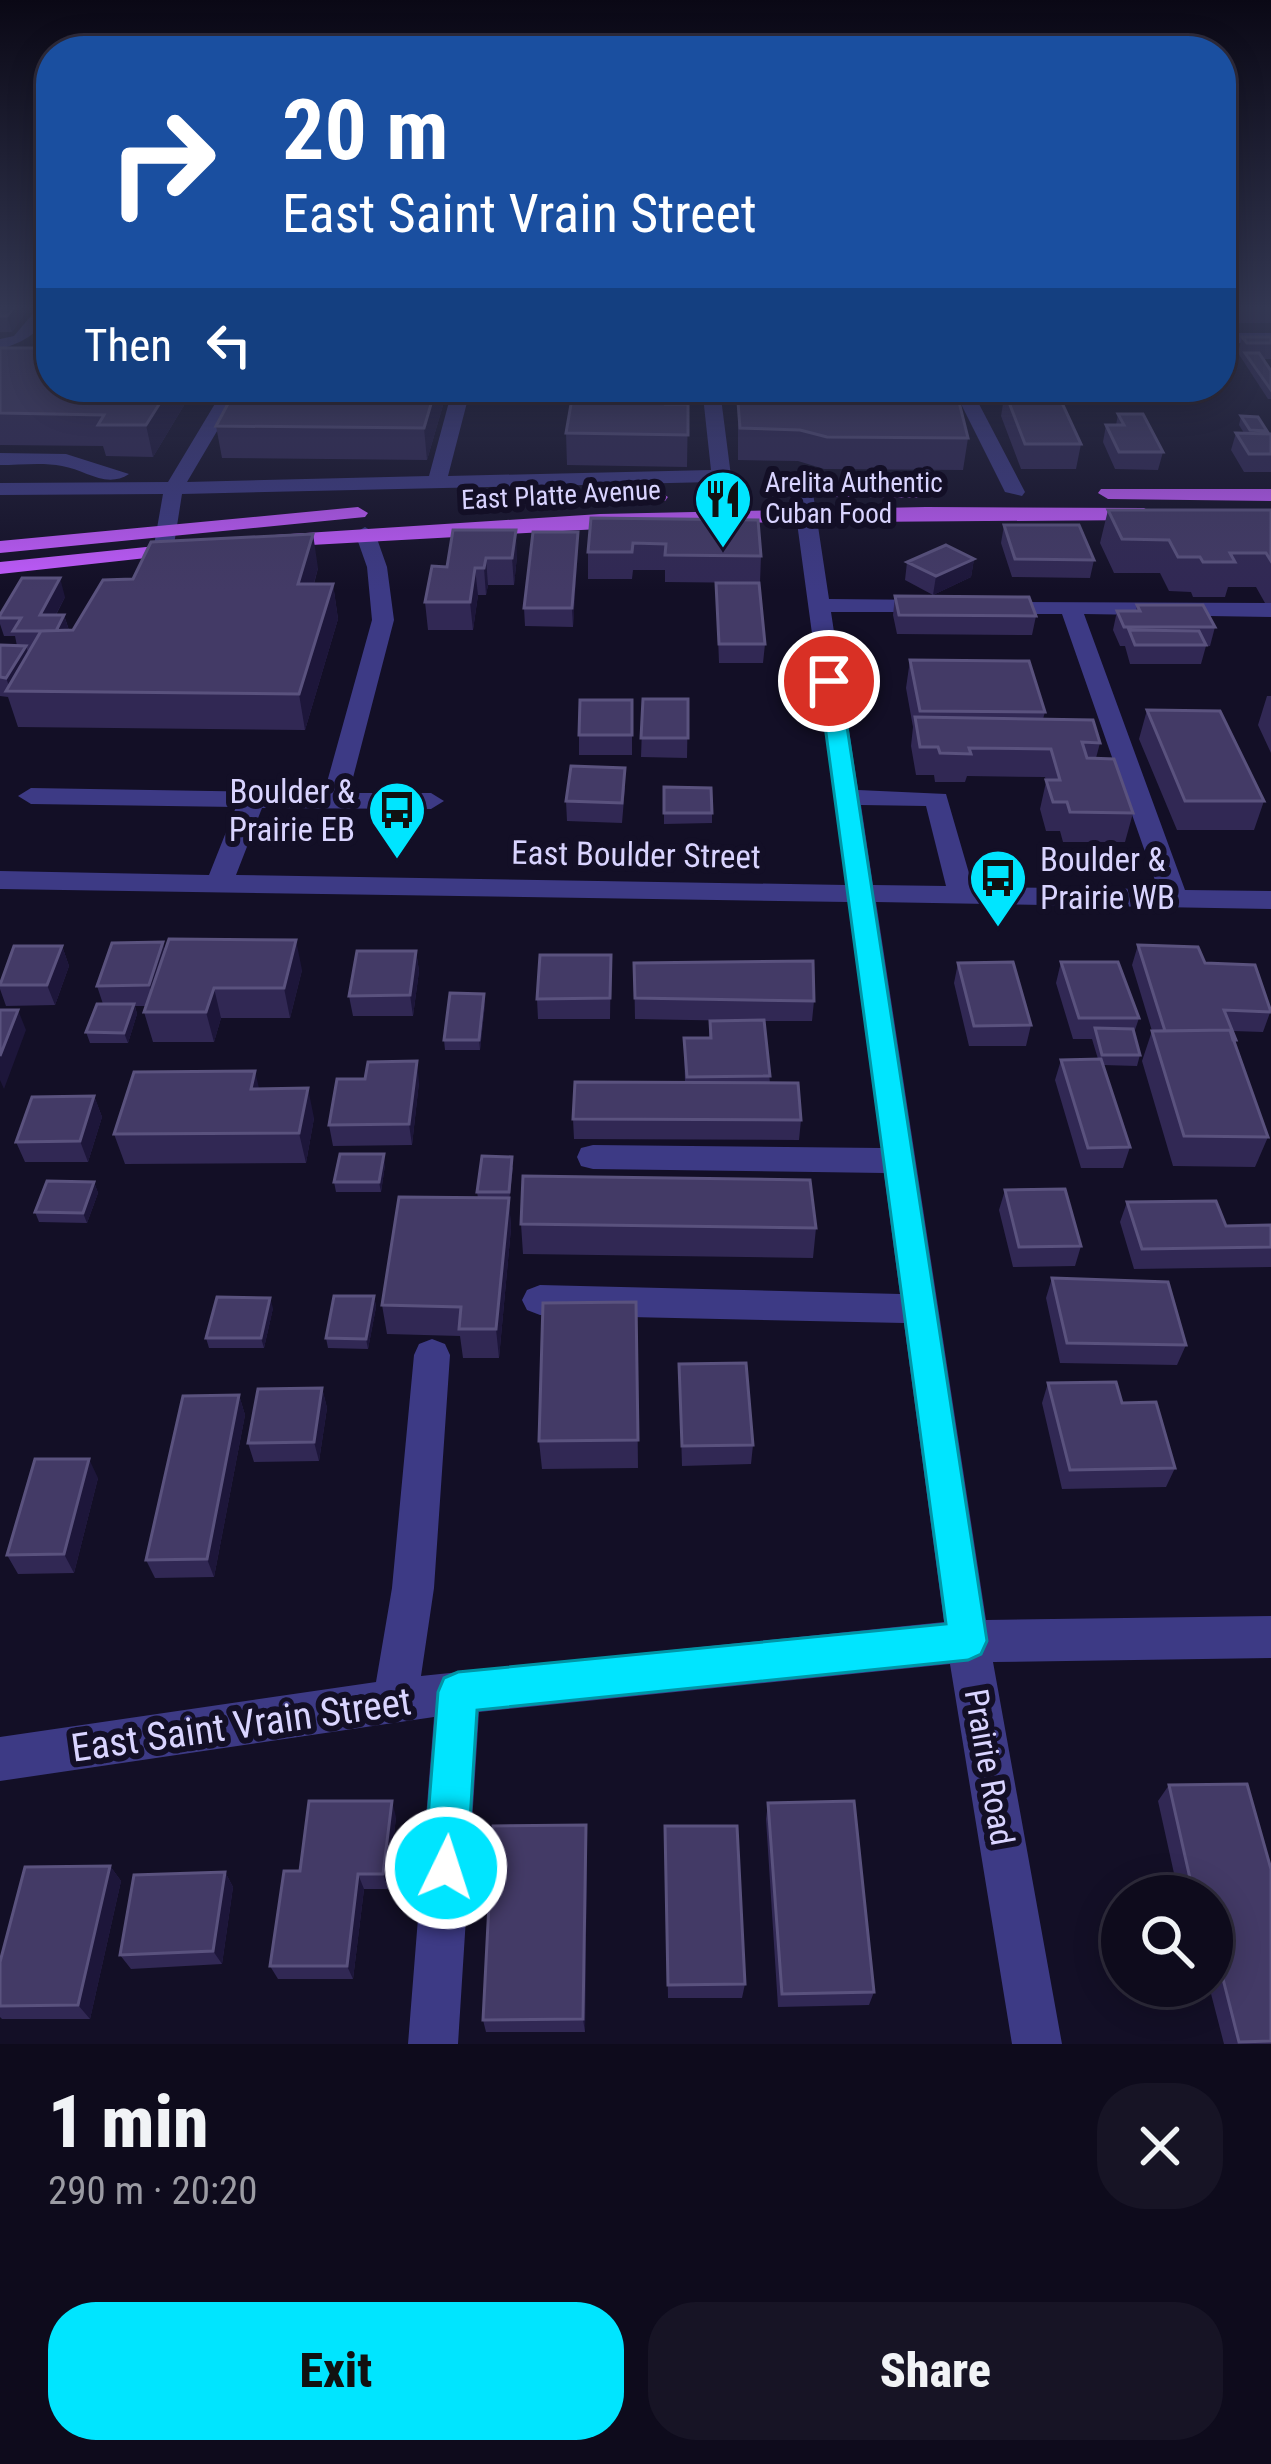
<!DOCTYPE html>
<meta charset="utf-8">
<style>
body{margin:0;font-family:"Roboto Condensed",sans-serif;background:#171425;color:#f1f3f6;height:100vh;display:flex;flex-direction:column;font-size:45px;white-space:nowrap}
*{box-sizing:border-box;margin:0}
p{font-size:39px;color:#9b9ba3}
.icon{flex:none;width:66px;height:66px;fill:none;stroke:currentColor;stroke-width:2;stroke-linecap:round;stroke-linejoin:round}
.map{position:relative;height:2044px;overflow:hidden}
.sheet{display:flex;flex-direction:column;background:#0e0b1c;flex:1}
.sheet>*{flex:none}
.banner{position:absolute;left:36px;top:36px;width:1200px;height:366px;border-radius:48px;box-shadow:0 6px 30px #0003,0 0 0 3px #2e2b3b;background:#1a4fa0;color:#fff;overflow:hidden}
.tools{position:absolute;left:1101px;top:1875px;display:grid;gap:24px}
.tools a{display:grid;place-items:center;width:132px;height:132px;border-radius:50%;background:#0e0b1c;box-shadow:0 6px 30px #0003,0 0 0 3px #2e2b3b;font-size:60px}
.pin{position:absolute;display:grid;place-items:center;width:102px;height:102px;color:#fff;margin:-51px;border:6px solid #fff;border-radius:50%;box-shadow:0 3px 12px #0007}
.me{position:absolute;width:132px;margin:-66px;rotate:4deg;stroke-linejoin:round;filter:drop-shadow(0 0 9px #0008)}
.turn{display:flex;align-items:center;gap:42px;height:252px;padding:0 48px;font-size:54px}
.turn .icon{width:156px;height:156px;stroke-width:2.5}
.turn b{display:block;font-size:84px;line-height:102px}
.then{display:flex;align-items:center;height:114px;padding:0 48px;background:#0003;gap:24px;font-size:45px}
.round{display:grid;place-items:center;flex:none;width:126px;height:126px;border-radius:48px;background:#171425}
.overview{display:flex;align-items:center;justify-content:space-between;height:204px;padding:0 48px}
h1{font-size:72px;font-weight:800;line-height:90px}
.button{display:flex;gap:24px;margin-top:auto;padding:24px 48px}
.button a{flex:1;height:138px;border-radius:48px;background:#00e5ff;color:#111;font-size:48px;font-weight:800;line-height:138px;text-align:center}
.button a+a{background:#171425;color:#f1f3f6}
.map>svg:first-child{display:block}
.lines{fill:none;stroke-linecap:round;stroke-linejoin:round}
.minor{fill:#3d3a85;fill-rule:evenodd}
.major{fill:#c25bff;fill-rule:evenodd}
.wall{fill:#312854}
.shaded-wall{fill:#1d163a}
.building{fill:#433a66;stroke:#5a527e;stroke-width:3}
.route{fill:#00e5ff;stroke:#0095a6;stroke-width:3}
.labels{text-anchor:middle;stroke-width:12;stroke-linejoin:round;paint-order:stroke}
.far-poi-label{font-size:27px;fill:#d9d4ff;stroke:#130f26;text-anchor:start}
.far-street-label{font-size:27px;fill:#d9d4ff;stroke:#130f26}
.poi-label{font-size:33px;fill:#d9d4ff;stroke:#130f26;text-anchor:end}
.street-label{font-size:33px;fill:#d9d4ff;stroke:#130f26}
.near-street-label{font-size:39px;fill:#d9d4ff;stroke:#130f26}
</style>
<div class="map">
<svg width="1271" height="2044" viewBox="0 0 1271 2044">
<rect width="100%" height="100%" fill="#130f26"/>
<g class="lines">
<path class="minor" d="M40 305H51C45 330 24 343 0 349V339L14 336Z
M1221 333H1271V343H1221Z
M225 387H243L187 482 429 476 453 387H471L448 476 711 470 702 387 875 388 884 393 875 398H721L736 515 726 521 716 515 713 482 182 494 173 551 163 557 153 551 163 494 0 495V483L168 482Z
M970 399 979 404 1025 492 1022 496 1005 492 961 404Z
M0 453 66 454 129 474C106 489 86 470 62 466 43 462 19 465 0 465Z
M803 487 813 493 829 599 935 600 946 606 935 612H831L858 790 946 794 973 887 1158 889 1062 614H995L987 612V602L1271 603V617L1084 614 1185 890 1271 891V909L876 902 986 1620 1271 1616V1658L993 1662 1062 2044H1012L950 1664 479 1712 458 2044H408L434 1717 0 1781V1737L376 1682 392 1588 414 1355 419 1344 432 1339 445 1344 450 1355 434 1588 421 1676 944 1622 904 1323 540 1315 527 1310 522 1300 527 1290 540 1285 900 1294 884 1173 593 1169 581 1166 577 1157 581 1148 593 1145 881 1148 848 902 0 889V871L209 875 236 807 31 804 18 796 31 788 324 793 372 620 367 567 355 533 365 527 375 533 387 567 394 620 349 793H431L444 801 431 809 262 808 236 875 846 885 793 493ZM861 805 926 806 946 886 873 885Z"/>
<path class="major" d="M820 486H916L926 492 916 498 813 496V488Z
M1101 489H1271V501L1108 499 1098 493Z
M658 491 668 497 665 501 550 507 540 501 550 495Z
M358 507 368 513 365 517 0 553V541Z
M926 507 1144 508 1154 514 1144 520 709 523 275 547 265 541 275 535 600 514Z
M185 543 195 549 192 553 0 574V562Z"/>
</g>
<path class="wall" d="M0 305 29 308 12 332H0Z
M1221 305H1271V323H1221Z
M1242 337H1271V359H1263L1271 371V399H1268L1238 353Z
M0 348 51 387H195L153 457 106 456 103 446 0 445Z
M237 387H446V395L427 460 222 458 216 426Z
M676 387V404H688L687 467 567 465 566 433Z
M933 389 968 438 963 470 824 469 798 461 738 460V402H793L794 392 932 395Z
M1005 392 1081 444 1076 469H1021L1001 416Z
M1118 414 1163 452 1158 470 1115 469 1103 442 1106 425H1116Z
M1241 416 1267 431 1266 434H1271V472H1244L1231 450 1236 433H1244L1239 425Z
M1108 510H1271V603H1265L1256 587H1228L1225 597H1193L1191 592 1169 591 1160 573H1114L1100 543Z
M591 518 761 556 760 583 665 582V570H633L632 579H588V552Z
M1004 525 1094 560 1090 578 1012 577 1001 543Z
M453 530 517 556 514 585H488L486 595H478L473 630H428L425 602 447 567Z
M578 532 573 627 525 626 524 608Z
M974 559 971 577 933 595 905 580 907 562Z
M318 568 314 584H333L338 619 305 730 18 727 8 697 0 696V645L17 646 15 636H4L0 624V615L65 597 56 615H64L69 630H73L133 579Z
M716 583 765 644 763 663H719Z
M895 596 1036 616 1032 635 897 634 893 615Z
M1137 605 1215 627 1210 646H1206L1201 664H1130L1125 646H1120L1113 630 1117 611H1136Z
M910 660 1045 712 1043 719 1100 743 1096 758 1133 813 1125 842H1063L1060 831H1046L1040 809 1046 782 1045 777 967 776 965 782H935L934 775H916L911 746 913 727 906 688Z
M1267 696H1271V753L1258 725Z
M643 699H688L687 758 641 757Z
M632 700V755H579V735Z
M1147 710 1264 801 1254 830H1177L1139 739Z
M625 787 622 823 567 821 566 801Z
M664 787 712 813V823L664 824Z
M1138 945 1205 963 1271 1010 1263 1032 1233 1031 1236 1040 1235 1044 1268 1137 1255 1167 1173 1166 1142 1061 1152 1031 1132 965Z
M62 946 69 966 55 1005 6 1006 0 989V981Z
M165 951 302 970 290 1018H221L214 1042H153L144 1012 147 1006H135L137 1014 128 1043H90L86 1032 103 1004 97 986Z
M416 951 419 971 413 1016H353L349 996Z
M611 955 610 1019H538L537 999Z
M1061 962 1139 1018 1134 1033 1140 1055 1137 1066 1103 1065 1130 1147 1123 1168H1081L1055 1080 1061 1060 1098 1059 1092 1039H1073L1056 983Z
M634 963 814 1001 812 1021H764L770 1083 801 1120 799 1140 574 1139 573 1119 685 1083 684 1038H709L710 1021H745L635 1019Z
M958 963 1031 1025 1026 1046H969L954 983Z
M484 994 485 1004 480 1050H445L444 1040Z
M419 1082 412 1145 333 1146 329 1125Z
M259 1089 314 1118 306 1163 125 1164 114 1134Z
M94 1096 102 1117 88 1162H25L16 1142Z
M385 1165 381 1192H336L334 1182Z
M513 1167 509 1202 511 1228 499 1358H463L460 1336 387 1334 382 1305 478 1198 477 1192Z
M94 1182 98 1193 87 1223 39 1222 35 1212Z
M1005 1190 1081 1246 1075 1266 1013 1267 999 1210Z
M1127 1202 1226 1226 1271 1225V1267L1134 1269 1120 1222Z
M521 1224 816 1228 813 1258 523 1254Z
M1052 1278 1186 1345 1177 1365 1060 1363 1046 1298Z
M374 1296 376 1307 368 1349 328 1348 326 1338Z
M636 1302 638 1468 542 1469 539 1441Z
M273 1308 264 1348H209L206 1338Z
M679 1364 753 1445 751 1464 682 1466Z
M1048 1383 1122 1403 1175 1468 1166 1487 1062 1489 1042 1403Z
M322 1388 327 1408 319 1461 254 1462 248 1443Z
M239 1395 245 1415 214 1577 155 1578 146 1560Z
M98 1478 74 1573 18 1574 7 1555Z
M1169 1785 1271 1869V2044H1224L1209 1986H1212V1896H1179L1158 1801Z
M768 1803 874 1992 869 2005 778 2007 766 1819Z
M396 1817 388 1889H364L353 1979H278L270 1966 300 1871Z
M587 1841 585 2032H486L483 2020Z
M665 1842 745 1984 742 1998H668Z
M110 1866 121 1881 90 2019H2L0 2017V1962Z
M225 1872 233 1887 222 1964 131 1969 120 1955Z"/>
<path class="shaded-wall" d="M16 305H28L29 308 12 332 7 316Z
M170 387H195L153 457 146 425Z
M436 387H445L446 395 427 460 424 428Z
M516 530 517 556 514 585 512 558Z
M578 532V550L573 627 572 608Z
M313 534 318 568 304 619 298 584Z
M486 558 488 585 486 595 484 568Z
M974 559 971 577 933 595 936 576Z
M475 568 478 595 473 630 470 602Z
M60 578 65 597 46 633 40 615Z
M333 584 338 619 305 730 299 694Z
M64 615 70 634 56 631Z
M26 646 32 665 11 691 6 678Z
M296 940 302 970 290 1018 284 988Z
M163 942 168 963 155 1006 149 985Z
M62 946 69 966 55 1005 47 985Z
M416 951 419 971 413 1016 410 995Z
M214 988 221 1018 214 1042 206 1012Z
M484 994 485 1004 480 1050 479 1040Z
M134 1004 137 1014 128 1043 124 1033Z
M18 1010 26 1030 4 1089 0 1080V1056Z
M417 1061 419 1082 412 1145 409 1124Z
M255 1071 262 1101 251 1089Z
M308 1088 314 1118 306 1163 299 1133Z
M94 1096 102 1117 88 1162 80 1141Z
M384 1154 385 1165 381 1192 379 1182Z
M94 1182 98 1193 87 1223 83 1213Z
M509 1198 511 1228 499 1358 496 1329Z
M374 1296 376 1307 368 1349 366 1339Z
M270 1298 273 1308 264 1348 261 1338Z
M322 1388 327 1408 319 1461 314 1442Z
M239 1395 245 1415 214 1577 207 1559Z
M89 1459 98 1478 74 1573 64 1554Z
M392 1801 396 1817 388 1889 383 1874Z
M586 1825 587 1841 585 2032 583 2019Z
M110 1866 121 1881 90 2019 78 2005Z
M225 1872 233 1887 222 1964 213 1951Z
M358 1874 364 1889 353 1979 347 1966Z"/>
<path class="building" d="M0 305H16L7 316H0Z
M1242 337H1271V343H1247Z
M0 348H51V387H170L146 425H98L104 415 0 413Z
M1245 353H1259L1271 371V390Z
M237 387H436L424 428 216 426Z
M574 387H676V399L668 398 666 404H688V435L566 433Z
M933 389H948L957 394 968 438 827 437 800 430 740 428 738 402H795L794 392 935 395Z
M1005 392H1057L1081 444H1025Z
M1118 414H1143L1163 452H1119L1106 425H1124Z
M1241 416 1258 417 1267 431 1250 430Z
M1236 433 1271 434V454H1249Z
M1108 510H1271V561L1266 553H1230L1235 562H1203L1200 557H1178L1169 540 1122 539Z
M591 518 758 520 761 556 665 555 666 544 633 543 632 552H588Z
M1004 525H1079L1094 560 1015 559Z
M453 530H516L512 558H486L484 568H475L470 602H425L432 566 447 567Z
M533 532H578L572 608H524Z
M313 534 298 584H333L299 694 6 691 41 631 73 630 103 580 133 579 151 542Z
M946 545 974 559 936 576 907 562Z
M22 578H60L40 615H64L56 631H13L21 618H0V615Z
M716 583H759L765 644H719Z
M895 596 1029 597 1036 616 899 615Z
M1137 605H1203L1215 627H1124L1117 611H1140Z
M1129 630 1199 631 1206 645H1135Z
M0 645 26 646 6 678 0 677Z
M910 660 1029 661 1045 712 920 711Z
M643 699H688V738H641Z
M580 700H632V735H579Z
M1147 710 1220 711 1264 801H1185Z
M915 717 1093 720 1100 743 1082 742 1087 758 1114 759 1133 813 1070 812 1067 802H1053L1046 780H1060L1051 749 969 748 971 754 940 753 938 747H920Z
M571 766 625 768 622 803 566 801Z
M664 787 711 788 712 813H664Z
M169 939 296 940 284 988H214L206 1012H144Z
M163 942 149 985 97 986 112 943Z
M1138 945 1198 947 1205 963 1255 965 1271 1012 1224 1010 1236 1040H1233L1230 1030 1165 1031Z
M14 946H62L47 985H0Z
M357 951H416L410 995 349 996Z
M540 955H611L610 998 537 999Z
M813 961 814 1001 635 998 634 963Z
M1013 962 1031 1025 974 1026 958 963Z
M1061 962H1118L1139 1018H1079Z
M450 993 484 994 479 1040H444Z
M97 1004H134L124 1033 86 1032Z
M0 1010H18L0 1056Z
M764 1020 770 1076 687 1077 684 1038H711L710 1021Z
M1095 1028 1133 1029 1140 1055H1102Z
M1230 1030 1268 1137 1184 1136 1152 1031Z
M1101 1059 1130 1147 1088 1148 1061 1060Z
M417 1061 409 1124 329 1125 337 1079H365L368 1062Z
M255 1071 251 1089 308 1088 299 1133 114 1134 134 1072Z
M575 1082 798 1083 801 1120 573 1119Z
M94 1096 80 1141 16 1142 32 1097Z
M340 1154H384L379 1182H334Z
M482 1156 512 1157 509 1192H477Z
M523 1176 810 1180 816 1228 521 1224Z
M47 1181 94 1182 83 1213 35 1212Z
M1065 1189 1081 1246 1019 1247 1005 1190Z
M399 1197 509 1198 496 1329H459L461 1307 382 1305Z
M1216 1201 1226 1226 1271 1225V1247L1142 1249 1127 1202Z
M1052 1278 1168 1282 1186 1345 1067 1343Z
M334 1296H374L366 1339 326 1338Z
M217 1297 270 1298 261 1338H206Z
M636 1302 638 1440 539 1441 543 1303Z
M746 1363 753 1445 682 1446 679 1364Z
M1116 1382 1122 1403 1156 1402 1175 1468 1070 1470 1048 1383Z
M322 1388 314 1442 248 1443 258 1389Z
M239 1395 207 1559 146 1560 183 1396Z
M35 1459H89L64 1554 7 1555Z
M1247 1784 1271 1869V2041L1239 2042 1221 1971H1212V1896H1194L1169 1785Z
M309 1801H392L383 1874H358L347 1966H270L284 1871H300Z
M854 1801 874 1992 782 1994 768 1803Z
M586 1825 583 2019 483 2020 493 1826Z
M665 1826H737L745 1984 668 1985Z
M110 1866 78 2005 0 2006V1962L25 1867Z
M225 1872 213 1951 120 1955 134 1875Z"/>
<linearGradient id="sky" x2="0" y2="1"><stop stop-color="#0a0815"/><stop offset="0.52" stop-color="#333752"/><stop offset="1" stop-color="#333752" stop-opacity="0"/></linearGradient>
<rect width="1271" height="591" fill="url(#sky)"/>
<path class="route" d="M829 675 840 681 987 1641 981 1654 968 1660 477 1710 467 1868 461 1883 446 1889 430 1883 424 1868 438 1692 444 1678 458 1672 946 1624 819 681Z"/>
<defs>
<symbol id="restaurant-pin" viewBox="-11 -11 22 30"><path d="M0 17L-7.5 6A9.5 9.5 0 1 1 7.5 6Z" fill="#00e5ff" stroke="#130f26"/><path d="M-5-6h1v4h1v-4h1v4h1v-4h1v5L-1.5 .5V6h-2V.5L-5-1ZM5-6V6H3V1.5H1.5Q1.5-4 5-6Z" fill="#111"/></symbol>
<symbol id="bus-pin" viewBox="-11 -11 22 30"><path d="M0 17L-7.5 6A9.5 9.5 0 1 1 7.5 6Z" fill="#00e5ff" stroke="#130f26"/><path d="M-5-6H5V4H4V6H2V4H-2V6H-4V4H-5ZM-3.5-4V0h7V-4ZM-3.5 1.2v1.5H-2V1.2ZM2 1.2v1.5H3.5V1.2Z" fill="#111"/></symbol>
</defs>
<g fill-rule="evenodd">
<use href="#restaurant-pin" x="690" y="466" width="66" height="90"/>
<use href="#bus-pin" x="364" y="777" width="66" height="90"/>
<use href="#bus-pin" x="965" y="845" width="66" height="90"/>
</g>
<g class="labels">
<g class="far-poi-label">
<text x="765" y="492">Arelita Authentic<tspan x="765" dy="31">Cuban Food</tspan></text>
</g>
<g class="far-street-label">
<text transform="translate(561 495) rotate(-3)" y="9">East Platte Avenue</text>
</g>
<g class="poi-label">
<text x="355" y="803">Boulder &amp;<tspan x="355" dy="38">Prairie EB</tspan></text>
<text x="1040" y="871" text-anchor="start">Boulder &amp;<tspan x="1040" dy="38">Prairie WB</tspan></text>
</g>
<g class="street-label">
<text transform="translate(636 854) rotate(1)" y="12">East Boulder Street</text>
<text transform="translate(990 1767) rotate(80)" y="12">Prairie Road</text>
</g>
<g class="near-street-label">
<text transform="translate(241 1724) rotate(-8)" y="14">East Saint Vrain Street</text>
</g>
</g>
</svg>
<div class="tools">
<a><svg class="icon" aria-label="search" viewBox="0 0 24 24"><circle cx="10" cy="10" r="6"/><path d="M15 15l6 6"/></svg></a>
</div>
<div class="pin" style="left:829px;top:681px;background:#d93025"><svg class="icon" aria-label="arrive" viewBox="0 0 24 24"><path d="M6 21V4h12l-3 4 3 4H6"/></svg></div>
<svg class="me" style="left:446px;top:1868px" viewBox="-20 -20 40 40"><circle r="17" fill="#00e5ff" stroke="#fff" stroke-width="3"/><path d="M0-11L8 9 0 5-8 9z" fill="#fff"/></svg>
<div class="banner">
<div class="turn"><svg class="icon" aria-label="right" viewBox="0 0 24 24"><path d="M7 20v-9h11M14 6l5 5-5 5"/></svg><div><b>20 m</b>East Saint Vrain Street</div></div>
<div class="then">Then<svg class="icon" aria-label="left" viewBox="0 0 24 24"><path d="M17 20v-9H6M10 6l-5 5 5 5"/></svg></div>
</div>
</div>
<section class="sheet">
<div class="overview"><div><h1>1 min</h1><p>290 m · 20:20</p></div><a class="round"><svg class="icon" aria-label="close" viewBox="0 0 24 24"><path d="M6 6l12 12M18 6L6 18"/></svg></a></div>
<div class="button"><a>Exit</a><a>Share</a></div>
</section>
